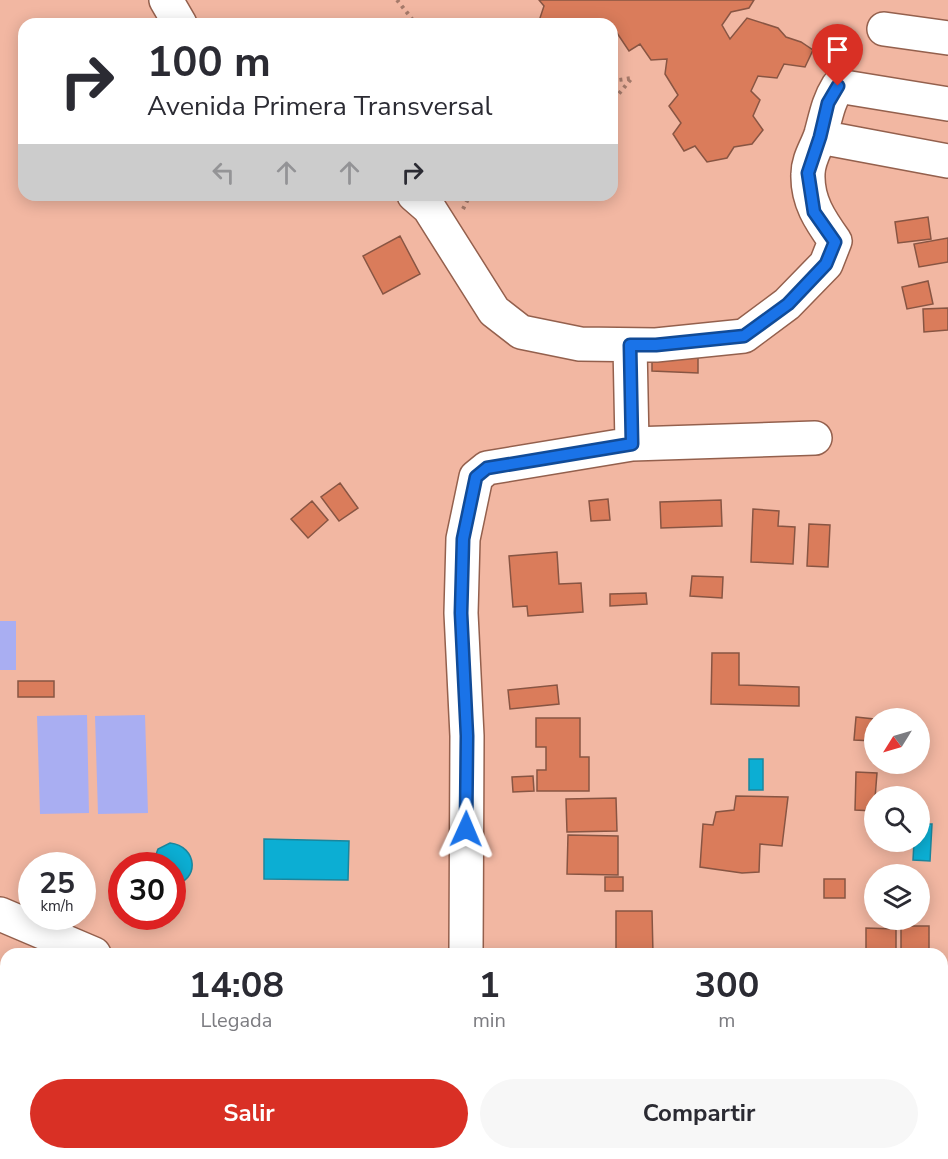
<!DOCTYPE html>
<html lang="es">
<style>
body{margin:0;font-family:"Nunito Sans",sans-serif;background:#f7f7f7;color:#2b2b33;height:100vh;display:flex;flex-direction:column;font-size:22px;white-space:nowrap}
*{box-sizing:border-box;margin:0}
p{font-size:20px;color:#7c7c81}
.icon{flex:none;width:33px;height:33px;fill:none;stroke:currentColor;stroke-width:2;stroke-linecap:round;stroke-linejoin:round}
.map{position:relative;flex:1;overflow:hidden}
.drawer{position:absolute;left:0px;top:948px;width:948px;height:212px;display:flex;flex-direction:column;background:#fff;border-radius:18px 18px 0 0;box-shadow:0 3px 15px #0003}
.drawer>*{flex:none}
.top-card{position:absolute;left:18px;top:18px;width:600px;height:183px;border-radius:18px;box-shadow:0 3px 15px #0003;background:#fff;color:#2b2b33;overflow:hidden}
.needle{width:39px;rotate:233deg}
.fabs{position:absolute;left:864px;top:708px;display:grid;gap:12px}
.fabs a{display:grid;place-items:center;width:66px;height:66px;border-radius:50%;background:#fff;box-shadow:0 3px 15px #0003;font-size:30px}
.speed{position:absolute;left:18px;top:852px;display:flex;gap:12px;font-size:30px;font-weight:700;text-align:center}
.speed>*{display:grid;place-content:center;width:78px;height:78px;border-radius:50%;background:#fff;box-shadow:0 3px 15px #0003;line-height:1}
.speed small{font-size:15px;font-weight:400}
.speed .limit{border:9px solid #d22;background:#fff;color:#111}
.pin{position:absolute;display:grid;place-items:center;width:51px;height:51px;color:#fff;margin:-62px -26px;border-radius:50% 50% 50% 0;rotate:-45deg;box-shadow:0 0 6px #0007}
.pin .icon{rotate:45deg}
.me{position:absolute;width:66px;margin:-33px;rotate:1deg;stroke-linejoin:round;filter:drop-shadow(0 0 4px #0008)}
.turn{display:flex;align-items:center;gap:21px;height:126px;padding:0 30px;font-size:27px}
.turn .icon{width:78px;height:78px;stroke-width:2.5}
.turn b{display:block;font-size:42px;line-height:51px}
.lanes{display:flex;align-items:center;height:57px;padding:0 30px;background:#0003;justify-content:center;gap:30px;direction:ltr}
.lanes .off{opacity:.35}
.eta{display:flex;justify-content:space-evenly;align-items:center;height:102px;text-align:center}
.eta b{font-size:36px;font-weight:700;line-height:42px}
.primary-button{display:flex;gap:12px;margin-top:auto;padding:12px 30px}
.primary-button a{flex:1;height:69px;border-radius:36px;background:#d93025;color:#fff;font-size:24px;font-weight:700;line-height:69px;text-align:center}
.primary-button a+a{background:#f7f7f7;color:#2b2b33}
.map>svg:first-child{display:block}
.green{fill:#a9aef2}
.water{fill:#0caed3;stroke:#1b869d;stroke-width:1.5}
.building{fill:#da7c5b;stroke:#885543;stroke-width:1.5}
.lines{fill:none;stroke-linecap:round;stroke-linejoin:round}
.minor-casing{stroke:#94604d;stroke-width:36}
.path{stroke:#a57a6a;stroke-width:4;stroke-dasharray:3 4.5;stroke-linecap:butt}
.minor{stroke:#fff;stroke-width:33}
.route-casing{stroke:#114b97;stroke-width:15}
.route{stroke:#1a73e8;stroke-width:10}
</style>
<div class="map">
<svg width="948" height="1159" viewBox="0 0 948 1159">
<rect width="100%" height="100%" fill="#f2b7a2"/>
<path class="green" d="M0 621H16V670H0Z
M87 715 89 813 40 814 37 716Z
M145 715 148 813 98 814 95 716Z"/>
<path class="water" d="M749 759H763V790H749Z
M920 824H932L930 861 913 860 914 842H920Z
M264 839 349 841 348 880 264 879Z
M170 843C198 846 200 882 173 884L172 866 152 865 158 849Z"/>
<path class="building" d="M539 0H754L749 8 731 12 722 25 730 39 747 18 778 28 786 37 801 42 813 50 805 67 784 64 777 78 758 76 751 91 760 100 753 116 763 130 752 144 734 147 727 158 707 162 695 146 684 151 673 134 681 123 669 106 678 95 665 74 667 59 651 60 640 44 629 51 615 30 612 31V24H538L544 6Z
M928 217 931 239 898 243 895 222Z
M400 236 420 274 383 294 363 256Z
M948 238V262L919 267 914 244Z
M928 281 933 304 907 309 902 287Z
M948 308V330L924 332 923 309Z
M652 352 698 354V373L652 371Z
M340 483 358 508 339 521 321 497Z
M608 499 610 520 591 521 589 501Z
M721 500 722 526 661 528 660 502Z
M312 501 328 520 308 538 291 519Z
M753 509 779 511 778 526 795 527 793 564 751 562Z
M809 524 830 525 828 567 807 566Z
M557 552 559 584 581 583 583 612 528 616 527 606 513 607 509 556Z
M692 576 723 577 722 598 690 596Z
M646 593 647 604 610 606V594Z
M712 653H739V685L799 687V706L711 704Z
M18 681H54V697H18Z
M557 685 559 704 510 709 508 690Z
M856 717 874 719V741L854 740Z
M536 718H580V757H589V791H537V770H546V747H536Z
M856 772 877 773 874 811 855 810Z
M533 776 534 791 513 792 512 777Z
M736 796 788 797 782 846 760 844 759 872 742 873 700 867 703 824 713 825 716 812 734 810Z
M616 798 617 831 567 832 566 799Z
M568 835 618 836V875L567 874Z
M605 877H623V891H605Z
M824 879H845V898H824Z
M616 911H652L653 954H616Z
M901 926H929V954H901Z
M866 928 896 929V954H866Z
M0 1118 6 1119V1140H0Z
M948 1140V1159H936V1154H942V1141Z"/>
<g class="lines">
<defs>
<path id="minor" d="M166 0 180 24
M884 29 948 38
M820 137 948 161
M414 195 429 208 494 311 521 332 580 344 656 345 744 336 787 304 826 264 835 241C820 220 807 201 808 174 808 159 817 147 821 134 826 116 828 102 838 86L948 104
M630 345 632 444
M0 914 94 954
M466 954 467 736 461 613 463 539 476 477 487 468 632 444 815 438
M942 1093 948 1094
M505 1154 511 1159"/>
</defs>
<use href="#minor" class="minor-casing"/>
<path class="path" d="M397 0 416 24
M612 81 632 78 612 102
M463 209 470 195"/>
<use href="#minor" class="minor"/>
</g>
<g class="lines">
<defs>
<path id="route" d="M466 829 467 736 461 613 463 539 476 477 487 468 632 444 630 345H656L744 336 788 304 826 264 835 242 814 212 808 173 820 137 828 103 838 86"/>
</defs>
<use href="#route" class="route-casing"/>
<use href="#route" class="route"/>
</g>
</svg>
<div class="fabs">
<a><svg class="needle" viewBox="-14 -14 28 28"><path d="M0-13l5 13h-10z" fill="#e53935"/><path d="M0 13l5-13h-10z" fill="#7c7c81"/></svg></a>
<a><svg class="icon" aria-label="search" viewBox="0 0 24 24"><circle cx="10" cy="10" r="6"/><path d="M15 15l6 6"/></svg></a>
<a><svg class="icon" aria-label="layers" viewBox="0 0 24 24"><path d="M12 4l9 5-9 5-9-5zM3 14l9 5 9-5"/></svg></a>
</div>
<div class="speed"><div>25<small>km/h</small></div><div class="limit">30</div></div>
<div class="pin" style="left:838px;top:86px;background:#d93025"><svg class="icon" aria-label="arrive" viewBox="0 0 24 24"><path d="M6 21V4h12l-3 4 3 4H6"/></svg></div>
<svg class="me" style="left:466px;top:829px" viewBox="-20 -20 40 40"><path d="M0-17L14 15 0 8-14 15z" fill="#1a73e8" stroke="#fff" stroke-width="4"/></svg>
<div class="top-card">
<div class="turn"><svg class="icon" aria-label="right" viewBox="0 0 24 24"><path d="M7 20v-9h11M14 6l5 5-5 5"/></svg><div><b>100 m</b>Avenida Primera Transversal</div></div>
<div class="lanes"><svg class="icon off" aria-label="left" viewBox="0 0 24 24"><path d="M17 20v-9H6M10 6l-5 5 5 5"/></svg><svg class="icon off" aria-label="ahead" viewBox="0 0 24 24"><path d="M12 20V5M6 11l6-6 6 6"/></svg><svg class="icon off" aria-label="ahead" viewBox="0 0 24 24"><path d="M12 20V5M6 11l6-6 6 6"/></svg><svg class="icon" aria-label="right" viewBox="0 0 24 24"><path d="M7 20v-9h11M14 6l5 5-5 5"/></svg></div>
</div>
<section class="drawer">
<div class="eta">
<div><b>14:08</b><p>Llegada</p></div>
<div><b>1</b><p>min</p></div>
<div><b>300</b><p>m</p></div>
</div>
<div class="primary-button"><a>Salir</a><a>Compartir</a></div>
</section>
</div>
